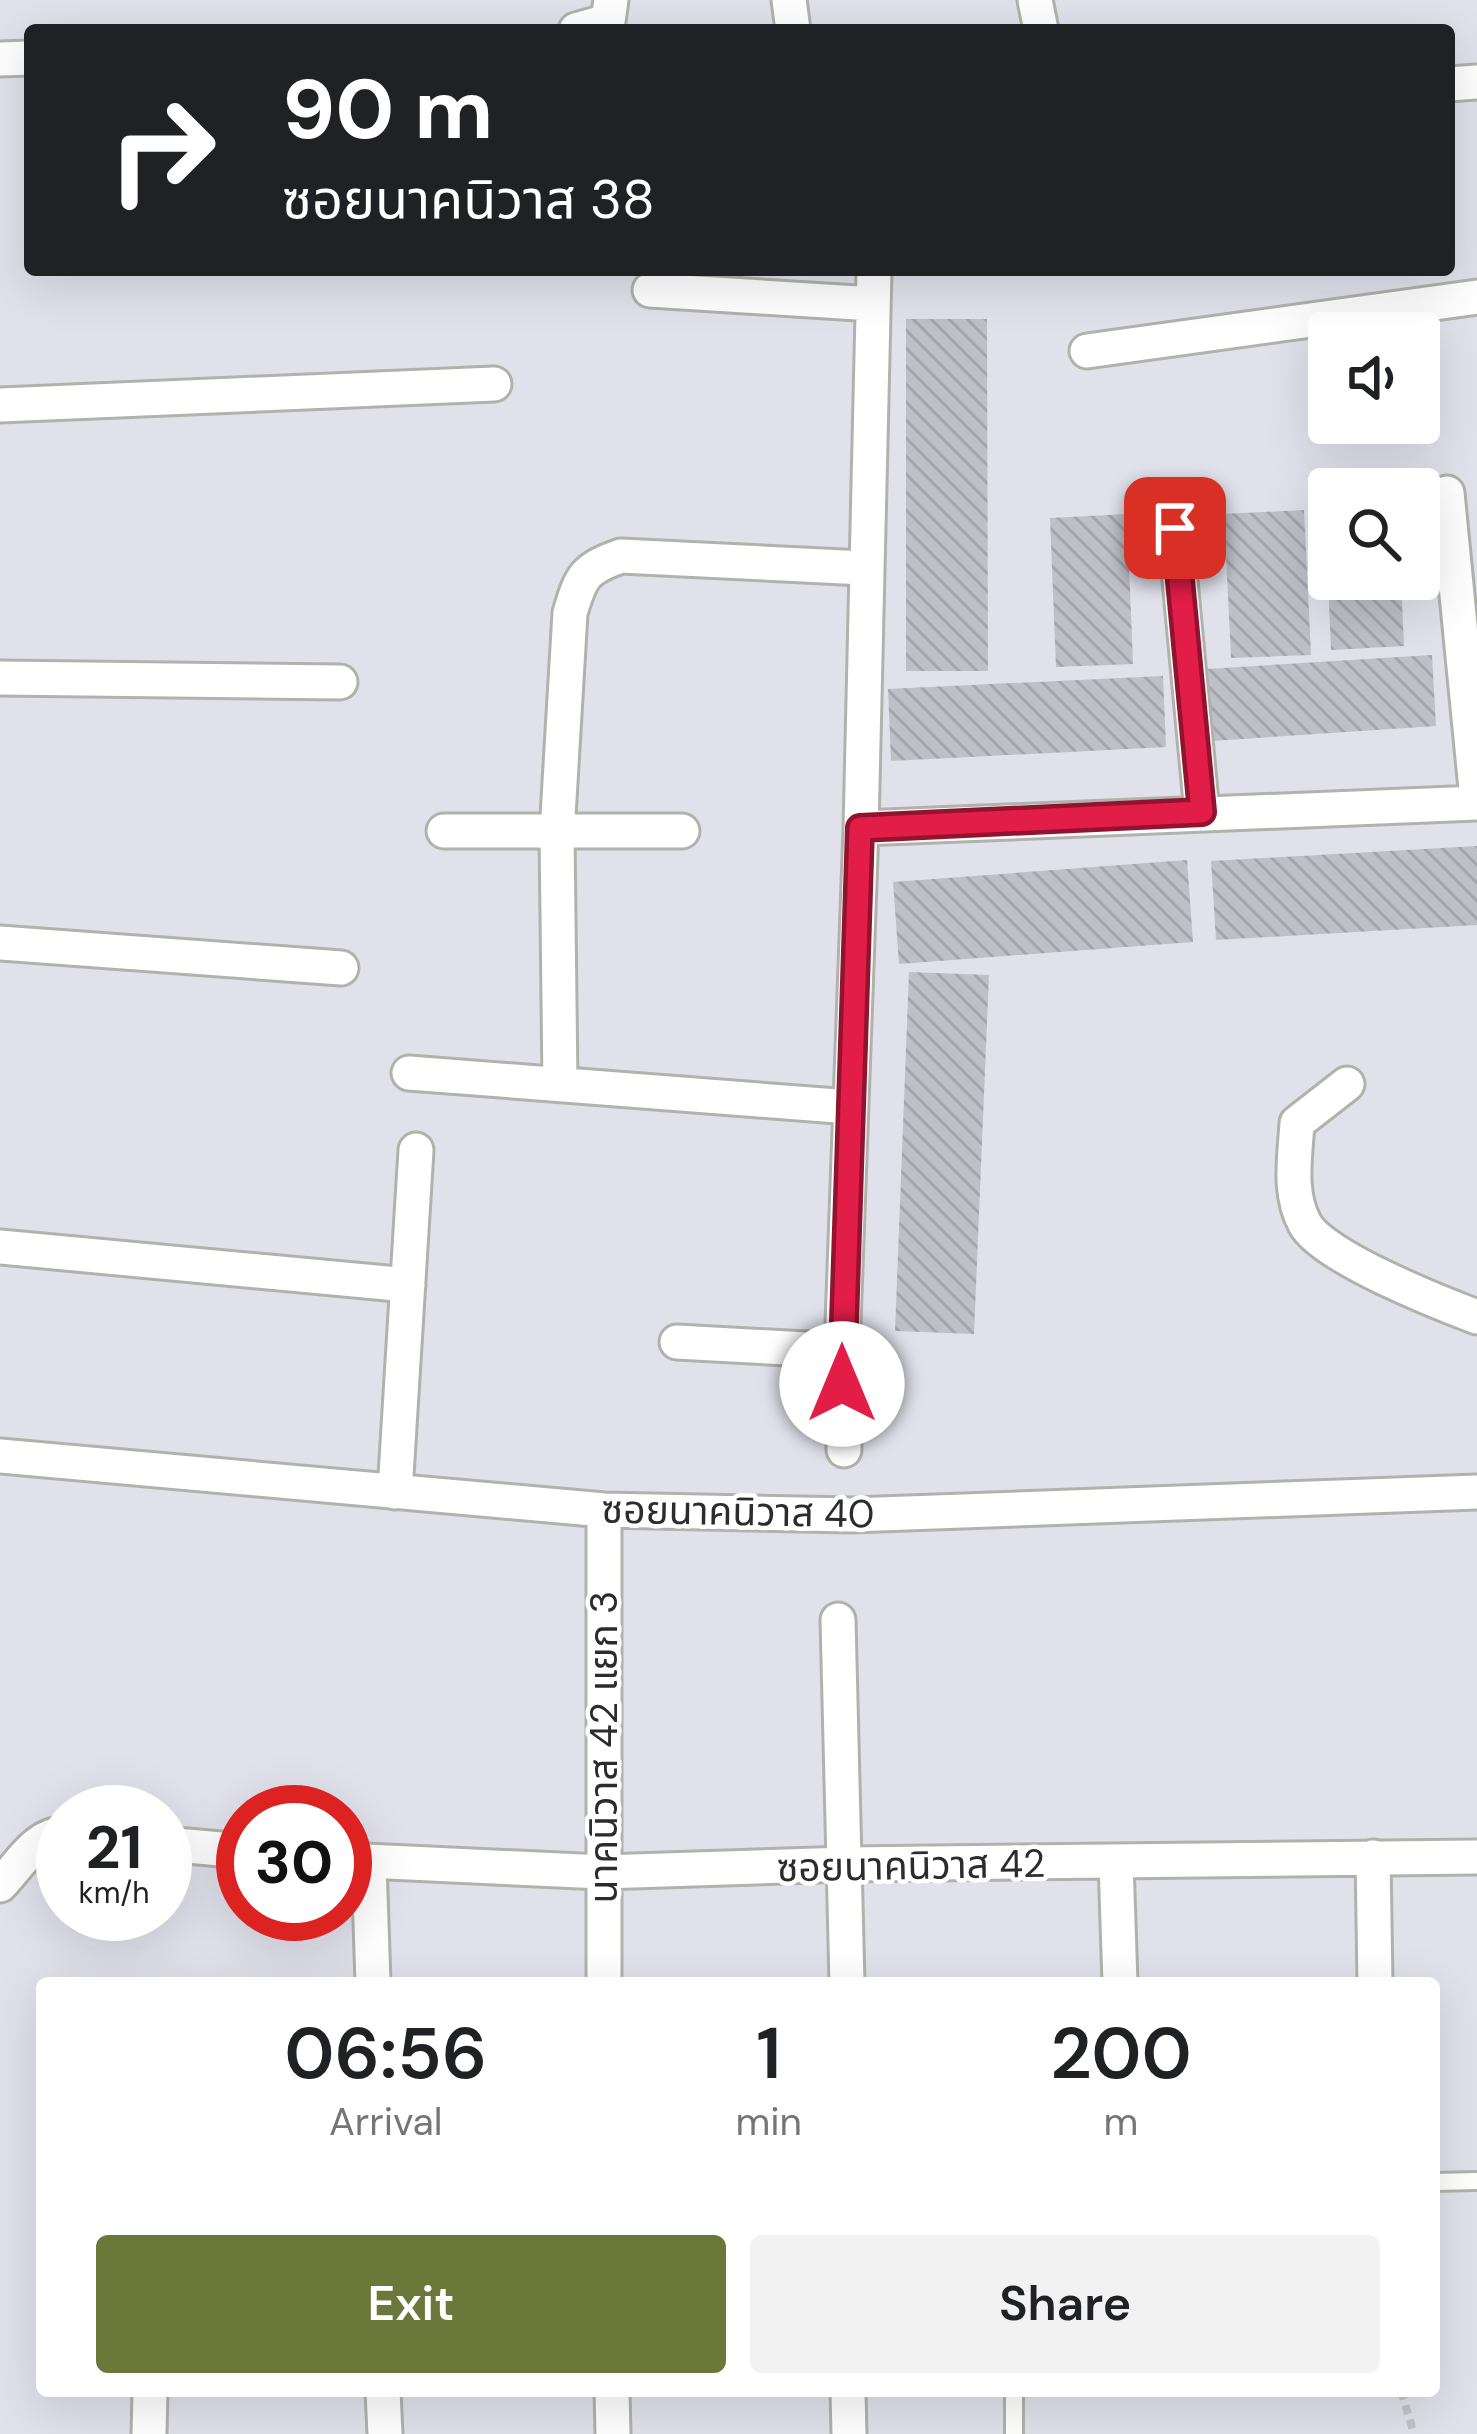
<!DOCTYPE html>
<meta charset="utf-8">
<style>
body{margin:0;font-family:"DM Sans","Noto Sans Thai",sans-serif;background:#f2f2f2;color:#202124;height:100vh;display:flex;flex-direction:column;font-size:45px;white-space:nowrap}
*{box-sizing:border-box;margin:0}
p{font-size:39px;color:#757577}
.icon{flex:none;width:66px;height:66px;fill:none;stroke:currentColor;stroke-width:2;stroke-linecap:round;stroke-linejoin:round}
.map{position:relative;flex:1;overflow:hidden}
.drawer{position:absolute;left:36px;top:1977px;width:1404px;height:420px;display:flex;flex-direction:column;background:#fff;border-radius:12px;box-shadow:0 12px 48px #0002}
.drawer>*{flex:none}
.top-card{position:absolute;left:24px;top:24px;width:1431px;height:252px;border-radius:12px;box-shadow:0 12px 48px #0002;background:#202124;color:#fff;overflow:hidden}
.tools{position:absolute;left:1308px;top:312px;display:grid;gap:24px}
.tools a{display:grid;place-items:center;width:132px;height:132px;border-radius:12px;background:#fff;box-shadow:0 12px 48px #0002;font-size:60px}
.speed{position:absolute;left:36px;top:1785px;display:flex;gap:24px;font-size:60px;font-weight:700;text-align:center}
.speed>*{display:grid;place-content:center;width:156px;height:156px;border-radius:50%;background:#fff;box-shadow:0 12px 48px #0002;line-height:1}
.speed small{font-size:30px;font-weight:400}
.speed .limit{border:18px solid #d22;background:#fff;color:#111}
.pin{position:absolute;display:grid;place-items:center;width:102px;height:102px;color:#fff;margin:-51px;border-radius:24px;box-shadow:0 6px 18px #0006}
.me{position:absolute;width:132px;margin:-66px;rotate:0deg;stroke-linejoin:round;filter:drop-shadow(0 0 9px #0008)}
.turn{display:flex;align-items:center;gap:42px;height:252px;padding:0 60px;font-size:54px}
.turn .icon{width:156px;height:156px;stroke-width:2.5}
.turn b{display:block;font-size:84px;line-height:102px}
.eta{display:flex;justify-content:space-evenly;align-items:center;height:204px;text-align:center}
.eta b{font-size:72px;font-weight:600;line-height:84px}
.button{display:flex;gap:24px;margin-top:auto;padding:24px 60px}
.button a{flex:1;height:138px;border-radius:12px;background:#6a793a;color:#fff;font-size:48px;font-weight:600;line-height:138px;text-align:center}
.button a+a{background:#f2f2f2;color:#202124}
.map>svg:first-child{display:block}
.building{fill:url(#building-back-hatch)}
.lines{fill:none;stroke-linecap:round;stroke-linejoin:round}
.lane-casing{stroke:#b1b3aa;stroke-width:22}
.street-casing{stroke:#b1b3aa;stroke-width:39}
.path{stroke:#c4c4c4;stroke-width:8;stroke-dasharray:9 6;stroke-linecap:butt}
.lane{stroke:#fff;stroke-width:16}
.street{stroke:#fff;stroke-width:33}
.route-casing{stroke:#92132f;stroke-width:30}
.route{stroke:#e11d48;stroke-width:21}
.labels{text-anchor:middle;stroke-width:9;stroke-linejoin:round;paint-order:stroke}
.street-label{font-size:39px;fill:#2c2c2c;stroke:#fff}
</style>
<div class="map">
<svg width="1477" height="2434" viewBox="0 0 1477 2434">
<defs>
<pattern id="building-back-hatch" width="6" height="6" patternUnits="userSpaceOnUse" patternTransform="scale(3)"><rect width="6" height="6" fill="#bfbfc8"/><path d="M-1 5l2 2M0 0l6 6M5-1l2 2" fill="none" stroke="#a4a4ac"/></pattern>
</defs>
<rect width="100%" height="100%" fill="#e1e1ec"/>
<path class="building" d="M906 319H987L988 671H906Z
M1395 472 1396 489H1329V531L1325 532 1323 476Z
M1304 510 1311 655 1231 658 1224 514Z
M1127 514 1133 664 1056 667 1050 518Z
M1328 579H1401L1404 646 1331 650Z
M1432 655 1436 726 1212 741 1207 669Z
M1163 676 1166 747 891 761 888 689Z
M1477 846V925L1216 940 1211 861Z
M1187 860 1193 942 899 964 893 882Z
M909 972 989 975 974 1334 895 1331Z"/>
<g class="lines">
<defs>
<path id="lane" d="M1434 2182 1477 2181
M1014 2434V2391"/>
<path id="street" d="M789 0 793 30
M1035 0 1041 30
M576 30 608 21 611 0
M0 59 30 58
M1449 84 1477 82
M650 290 873 304
M1087 351 1477 297
M0 405 494 384
M1447 493 1477 799
M1175 528 1202 813
M0 678 340 682
M861 828 1477 803
M444 831H682
M0 943 341 968
M409 1073 850 1107
M560 1084 557 833 570 613C581 576 584 569 621 556L864 568
M1347 1084 1297 1123C1295 1157 1288 1193 1305 1224 1323 1257 1440 1303 1477 1317
M0 1247 408 1285
M677 1342 842 1351
M844 1450 842 1351 861 828 874 270
M0 1456 604 1510 852 1515 1477 1492
M395 1492 416 1150
M838 1620 847 1983
M165 1844 243 1851
M1373 1857 1375 1983
M345 1860 602 1872 847 1864 1477 1857
M1116 1862 1120 1983
M369 1863 373 1983
M0 1885C18 1867 36 1834 63 1834
M604 1983V1510
M383 2391 385 2434
M612 2391 613 2434
M848 2391 849 2434
M149 2434 150 2391"/>
</defs>
<use href="#lane" class="lane-casing"/>
<use href="#street" class="street-casing"/>
<path class="path" d="M1401 2391 1414 2434"/>
<use href="#lane" class="lane"/>
<use href="#street" class="street"/>
</g>
<g class="lines">
<defs>
<path id="route" d="M842 1384 860 828 1202 812 1175 528"/>
</defs>
<use href="#route" class="route-casing"/>
<use href="#route" class="route"/>
</g>
<g class="labels">
<g class="street-label">
<text transform="translate(738 1511) rotate(1)" y="14">ซอยนาคนิวาส 40</text>
<text transform="translate(603 1747) rotate(-90)" y="14">นาคนิวาส 42 แยก 3</text>
<text transform="translate(911 1865) rotate(-1)" y="14">ซอยนาคนิวาส 42</text>
</g>
</g>
</svg>
<div class="tools">
<a><svg class="icon" aria-label="sound" viewBox="0 0 24 24"><path d="M4 9h4l5-4v14l-5-4H4zM17 9q2 3 0 6"/></svg></a>
<a><svg class="icon" aria-label="search" viewBox="0 0 24 24"><circle cx="10" cy="10" r="6"/><path d="M15 15l6 6"/></svg></a>
</div>
<div class="speed"><div>21<small>km/h</small></div><div class="limit">30</div></div>
<div class="pin" style="left:1175px;top:528px;background:#d93025"><svg class="icon" aria-label="arrive" viewBox="0 0 24 24"><path d="M6 21V4h12l-3 4 3 4H6"/></svg></div>
<svg class="me" style="left:842px;top:1384px" viewBox="-20 -20 40 40"><circle r="19" fill="#fff"/><path d="M0-13L10 11 0 6-10 11z" fill="#e11d48"/></svg>
<div class="top-card">
<div class="turn"><svg class="icon" aria-label="right" viewBox="0 0 24 24"><path d="M7 20v-9h11M14 6l5 5-5 5"/></svg><div><b>90 m</b>ซอยนาคนิวาส 38</div></div>
</div>
<section class="drawer">
<div class="eta">
<div><b>06:56</b><p>Arrival</p></div>
<div><b>1</b><p>min</p></div>
<div><b>200</b><p>m</p></div>
</div>
<div class="button"><a>Exit</a><a>Share</a></div>
</section>
</div>
